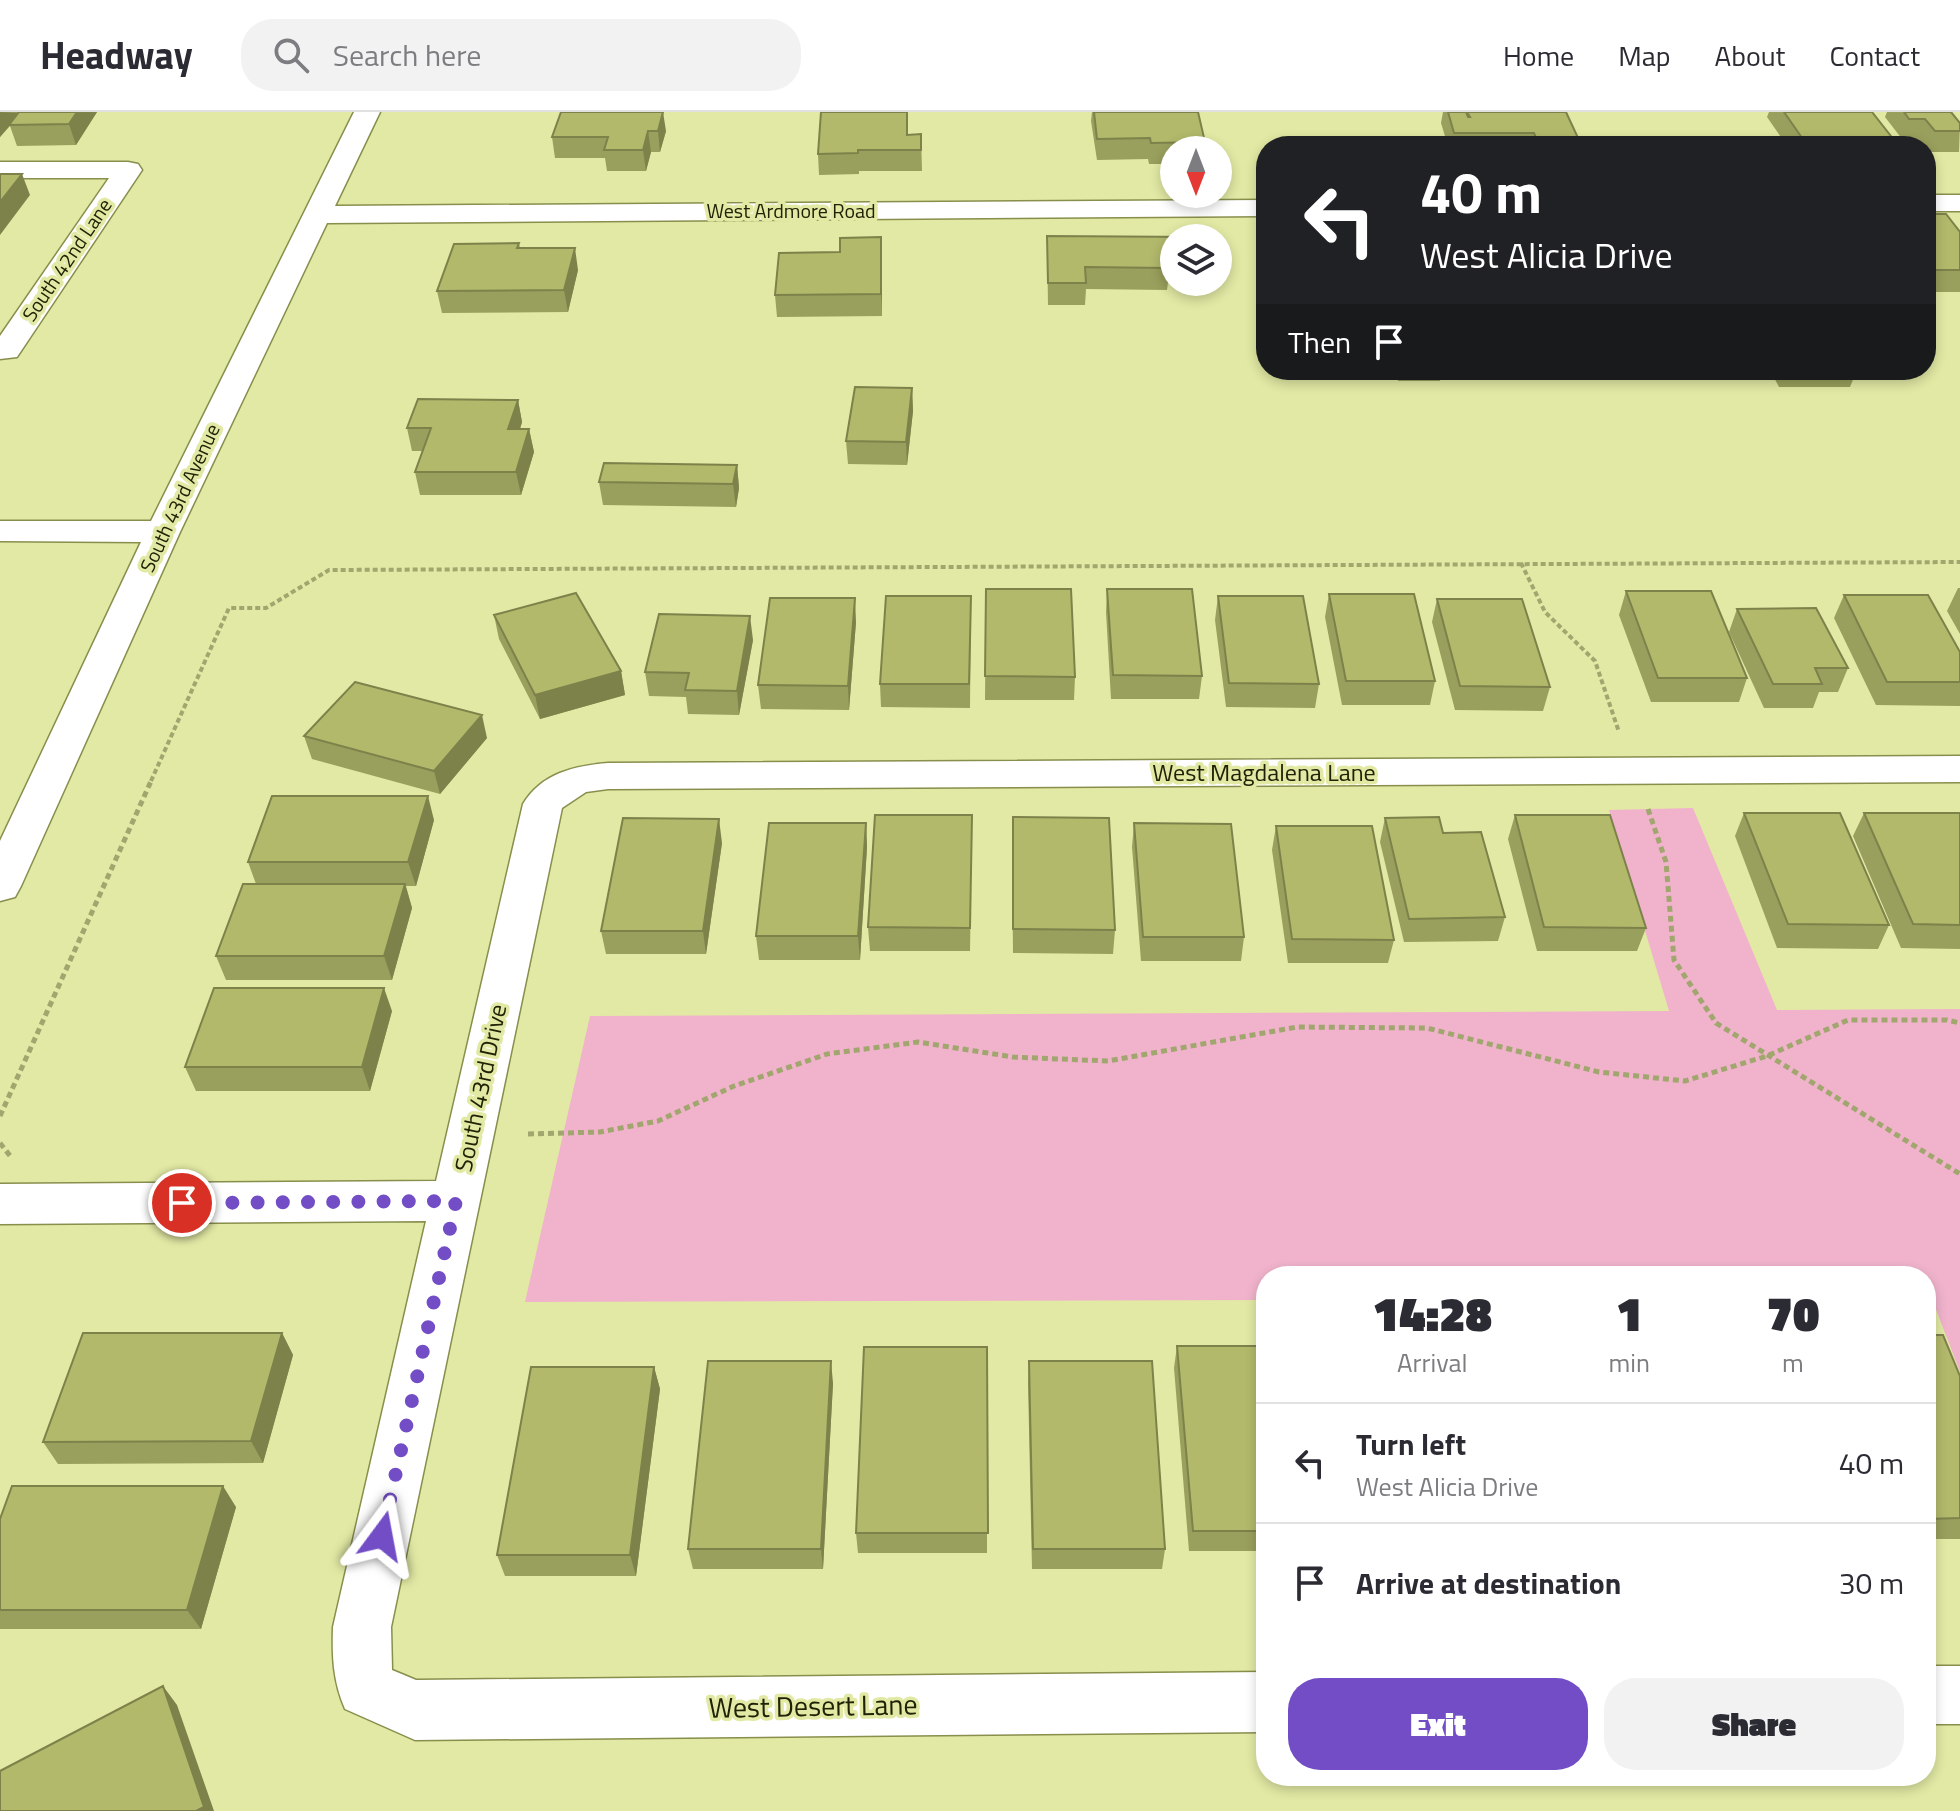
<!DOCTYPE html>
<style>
body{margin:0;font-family:"Titillium Web",sans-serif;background:#f2f2f3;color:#2b2b33;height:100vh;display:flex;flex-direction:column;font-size:30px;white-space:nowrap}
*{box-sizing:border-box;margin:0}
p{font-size:26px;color:#7c7c81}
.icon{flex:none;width:44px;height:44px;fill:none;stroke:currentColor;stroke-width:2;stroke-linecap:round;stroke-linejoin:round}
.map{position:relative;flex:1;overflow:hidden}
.details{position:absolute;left:1256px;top:1154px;width:680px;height:520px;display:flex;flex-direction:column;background:#fff;border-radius:32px;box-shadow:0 4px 12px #0003}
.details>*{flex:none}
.guide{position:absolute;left:1256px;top:24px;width:680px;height:244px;border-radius:32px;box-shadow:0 4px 12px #0003;background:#202124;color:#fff;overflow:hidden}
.needle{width:52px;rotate:180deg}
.buttons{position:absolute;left:1160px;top:24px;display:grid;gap:16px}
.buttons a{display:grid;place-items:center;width:72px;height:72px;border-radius:50%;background:#fff;box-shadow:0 4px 12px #0003;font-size:40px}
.pin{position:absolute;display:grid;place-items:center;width:68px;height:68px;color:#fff;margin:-34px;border:4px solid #fff;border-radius:50%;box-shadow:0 2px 8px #0007}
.me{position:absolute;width:88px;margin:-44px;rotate:13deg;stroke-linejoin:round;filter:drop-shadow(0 0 6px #0008)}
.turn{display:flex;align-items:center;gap:28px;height:168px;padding:0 32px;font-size:36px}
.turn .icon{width:104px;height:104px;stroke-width:2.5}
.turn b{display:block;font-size:56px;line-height:68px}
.then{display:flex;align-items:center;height:76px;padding:0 32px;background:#0003;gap:16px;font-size:30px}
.eta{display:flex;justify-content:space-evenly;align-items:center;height:136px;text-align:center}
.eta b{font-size:48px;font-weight:800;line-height:56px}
.primary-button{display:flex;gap:16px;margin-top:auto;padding:16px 32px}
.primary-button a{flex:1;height:92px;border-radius:32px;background:#724dc6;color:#fff;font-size:32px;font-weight:800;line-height:92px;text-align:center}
.primary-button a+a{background:#f2f2f3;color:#2b2b33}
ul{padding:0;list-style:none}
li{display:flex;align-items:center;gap:24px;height:120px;padding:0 32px;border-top:2px solid #e1e1e2}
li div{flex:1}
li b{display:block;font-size:30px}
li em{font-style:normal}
header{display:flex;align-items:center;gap:48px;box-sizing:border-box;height:112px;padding:0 40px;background:#fff;border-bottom:2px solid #e1e1e2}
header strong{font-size:38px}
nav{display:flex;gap:44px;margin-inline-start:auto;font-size:28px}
.search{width:560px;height:72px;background:#f2f2f3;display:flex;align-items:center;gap:20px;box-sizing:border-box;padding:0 28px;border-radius:32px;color:#7c7c81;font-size:30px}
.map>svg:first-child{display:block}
.green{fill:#f0b3cb}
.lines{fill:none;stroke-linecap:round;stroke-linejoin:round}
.minor-casing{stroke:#888e4c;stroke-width:3}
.path-far1{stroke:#a1a66f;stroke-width:4;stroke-dasharray:5 3;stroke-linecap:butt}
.path{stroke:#a1a66f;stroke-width:5;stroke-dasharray:6 4;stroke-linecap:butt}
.minor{fill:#fff;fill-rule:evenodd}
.wall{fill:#999f5c}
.shaded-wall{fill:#7d824b}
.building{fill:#b2b96b;stroke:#7d824b;stroke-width:2}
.route{stroke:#724dc6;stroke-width:14;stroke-dasharray:0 25.2}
.labels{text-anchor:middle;stroke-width:7;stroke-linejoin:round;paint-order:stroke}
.far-street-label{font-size:20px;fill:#202206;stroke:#e2e9a4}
.street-label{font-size:24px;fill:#202206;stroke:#e2e9a4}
.near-street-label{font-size:28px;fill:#202206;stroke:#e2e9a4}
</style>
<header>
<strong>Headway</strong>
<div class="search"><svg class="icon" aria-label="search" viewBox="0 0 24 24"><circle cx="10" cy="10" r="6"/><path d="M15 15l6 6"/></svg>Search here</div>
<nav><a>Home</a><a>Map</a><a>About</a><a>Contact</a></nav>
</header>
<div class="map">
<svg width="1960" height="1699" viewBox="0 0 1960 1699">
<rect width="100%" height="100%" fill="#e2e9a4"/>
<path class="green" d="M1693 696 1777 898 1960 897V1260L1932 1187 1926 1186V1164H1266V1188L525 1190 590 904 1669 899 1609 698Z"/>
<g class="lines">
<defs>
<path id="minor" d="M354 0H380L335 94 1266 88V104L327 111 180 420 21 774 15 785 0 789V729L141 430 0 429V409H151Z
M0 50H128L138 52 142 58 17 245 0 247V224L109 66H0Z
M1926 83H1960V99H1926Z
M1960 644V670L608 677 586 680 562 696 391 1515 392 1558 416 1568 1266 1560V1620L415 1628 345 1597C333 1569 332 1545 333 1515L426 1109 0 1112V1072L436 1069 523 692C542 661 574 654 608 651Z
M1926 1554H1960V1612H1926Z"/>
</defs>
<use href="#minor" class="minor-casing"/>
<path class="path-far1" d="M1521 451 1545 500 1595 549 1619 620
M151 669 229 496H266L329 458 1960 450"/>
<path class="path" d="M1648 697 1666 750 1674 848 1716 911 1960 1062
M0 1004 152 667
M528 1022 600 1020 658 1009 734 974 827 942 918 930 1013 945 1108 949 1297 915 1427 916 1599 960 1685 969 1767 944 1848 908H1947L1960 911
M0 1031 11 1045"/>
<use href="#minor" class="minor"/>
</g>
<path class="wall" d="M0 0H97L76 33 17 34 10 14 0 25Z
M1092 0H1198L1205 30 1204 38H1174V52H1149L1148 47 1097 48 1091 9Z
M1443 0H1466L1468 5 1579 28 1577 34H1448L1441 11Z
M1769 0H1872L1894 28 1892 34H1787L1767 5Z
M1887 0H1951L1960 11 1959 40H1927L1926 34H1922L1917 27H1902L1885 5Z
M666 19 660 40H651L646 59H607L605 46H555L552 25Z
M921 22 922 59H859V62L819 63 818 42 907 23Z
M1926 102 1960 120V180H1926Z
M1047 124 1174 126V170H1168L1167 178 1086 177 1085 193H1048Z
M881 125 882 204 777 205 775 183 840 140Z
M519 131 520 136 578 158 568 200 442 201 437 179Z
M1396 258H1442L1440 269H1398Z
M1770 258H1857L1850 275H1779Z
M912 276 913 299 907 353 848 352 846 329Z
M518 288 522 310 520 317H529L534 340 521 383H420L415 360 422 339H412L407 316Z
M737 353 739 376 736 395 603 393 599 370Z
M1958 476H1960V522L1947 499Z
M986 477 1075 565 1074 588H985Z
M1107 477 1202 564 1199 587H1111L1106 500Z
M1626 479 1747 566 1739 590H1651L1619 503Z
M1329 482 1435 569 1430 593H1342L1325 505Z
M1844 483 1960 540V594L1876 593 1834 506Z
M971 484 970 596 881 595 880 572Z
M1218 484 1319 572 1315 596 1226 595 1215 508Z
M1437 487 1550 575 1543 599 1455 598 1432 510Z
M1737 497 1848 556 1838 580H1819L1813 596H1764L1729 520Z
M494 503 621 559 625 583 540 607 499 527Z
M856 510 849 598 761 597 758 573Z
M753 528 739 603 688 602 686 585 649 584 645 560Z
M304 624 487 626 440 682 312 647Z
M1744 701 1889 813 1878 837 1777 836 1735 724Z
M1864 701H1960V837L1901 836 1853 724Z
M972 703 970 839H870L868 815Z
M1515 703 1646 816 1637 839H1537L1508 727Z
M1385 706 1505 805 1498 829 1404 830 1380 730Z
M434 708 416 774H406L412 796 392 868H226L216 844 256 772 248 750Z
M866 711 867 735 860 848H759L756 824Z
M1134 711 1244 825 1241 849H1141L1132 735Z
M1276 714 1394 828 1388 851H1288L1272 738Z
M1012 729 1115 818 1113 842 1013 841Z
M722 731 706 842H606L601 819Z
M392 899 370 979H196L185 955Z
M282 1221 293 1243 263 1351 58 1352 43 1330Z
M1926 1223 1960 1264V1427H1926Z
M1177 1234H1266V1439H1189L1174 1256Z
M987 1235V1441H858L856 1421Z
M1029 1249 1165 1437 1162 1457H1032L1028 1271Z
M654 1255 660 1277 636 1464H505L497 1443Z
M833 1271 823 1457H693L688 1437Z
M236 1395 201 1517H0V1407Z"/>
<path class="shaded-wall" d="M0 0 20 1 0 25Z
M77 0H97L76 33 69 12Z
M663 0 666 19 660 40 658 19Z
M648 19 651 40 646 59 643 38Z
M22 62 30 83 0 123V90Z
M881 125 882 147V204L881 182Z
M575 136 578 158 568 200 564 178Z
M912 276 913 299 907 353 906 330Z
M518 288 522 310 513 340 508 317Z
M529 317 534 340 521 383 516 360Z
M737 353 739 376 736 395 733 372Z
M855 486 856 510 849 598 848 574Z
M750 504 753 528 739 603 737 579Z
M621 559 625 583 540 607 535 583Z
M482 603 487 626 440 682 434 659Z
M428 684 434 708 416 774 408 750Z
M719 707 722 731 706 842 703 819Z
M866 711 867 735 860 848 858 824Z
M405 772 412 796 392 868 384 844Z
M384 876 392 899 370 979 362 955Z
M282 1221 293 1243 263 1351 251 1329Z
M831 1249 833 1271 823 1457 821 1437Z
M654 1255 660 1277 636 1464 630 1443Z
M223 1374 236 1395 201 1517 187 1498Z
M163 1574 177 1593 214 1699H196Z"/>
<path class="building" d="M19 0H77L69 12 9 13Z
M561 0H663L658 19H648L643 38H604L608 25H552Z
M821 0H907V23L921 22V38H858V41L818 42Z
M1094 0H1198L1205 30 1151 31 1150 26 1097 27Z
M1448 0H1466L1468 5H1470L1467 0H1566L1579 28H1537L1534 21H1454Z
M1784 0H1872L1894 28H1856L1859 32 1807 33Z
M1904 0H1951L1960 11V19H1935L1925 7H1909Z
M0 62H22L0 90Z
M1926 102H1946L1960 120V158H1926Z
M1047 124 1198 125V126H1174V148H1168L1169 156 1085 155 1086 171H1048Z
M881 125V182L775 183 779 141 840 140V126Z
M519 131 517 136H575L564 178 437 179 454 132Z
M855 275 912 276 906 330 846 329Z
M418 287 518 288 508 317H529L516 360H415L431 316H407Z
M604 351 737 353 733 372 599 370Z
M986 477H1071L1075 565 985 564Z
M1107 477H1192L1202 564 1113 563Z
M1626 479H1711L1747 566H1658Z
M576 481 621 559 535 583 494 503Z
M1329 482H1414L1435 569H1346Z
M1844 483H1928L1960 540V570H1887Z
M886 484H971L969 572H880Z
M1218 484H1303L1319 572 1229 571Z
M770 486H855L848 574 758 573Z
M1437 487H1522L1550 575 1460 574Z
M1816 496 1848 556H1815L1822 572H1773L1737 497Z
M659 502 750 504 737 579 685 578 689 561 645 560Z
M355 570 482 603 434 659 304 624Z
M272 684H428L408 750H248Z
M1744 701H1840L1889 813 1788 812Z
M1864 701H1960V813L1913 812Z
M875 703H972L970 816 868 815Z
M1515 703H1610L1646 816 1544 815Z
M1013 705 1109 706 1115 818 1013 817Z
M1439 705 1443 721 1481 720 1505 805 1409 807 1385 706Z
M623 706 719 707 703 819H601Z
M769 711H866L858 824H756Z
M1134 711 1231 712 1244 825H1143Z
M1276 714H1372L1394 828 1292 827Z
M243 772H405L384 844H216Z
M214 876H384L362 955H185Z
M83 1221H282L251 1329 43 1330Z
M1926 1223H1943L1960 1264V1406L1926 1407Z
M1177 1234H1266V1419H1193Z
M864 1235H987L988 1421H856Z
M708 1249H831L821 1437H688Z
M1029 1249H1152L1165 1437H1033Z
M531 1255H654L630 1443H497Z
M12 1374H223L187 1498H0V1407Z
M163 1574 204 1695 196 1699H0V1659Z"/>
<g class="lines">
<path class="route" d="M182 1091 456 1089 382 1424"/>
</g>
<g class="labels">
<g class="far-street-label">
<text x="791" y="106">West Ardmore Road</text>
<text transform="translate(67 148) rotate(-56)" y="7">South 42nd Lane</text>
<text transform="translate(180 386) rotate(-65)" y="7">South 43rd Avenue</text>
</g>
<g class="street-label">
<text x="1264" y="669">West Magdalena Lane</text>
<text transform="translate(481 976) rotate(-78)" y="8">South 43rd Drive</text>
</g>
<g class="near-street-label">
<text transform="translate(813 1594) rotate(-1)" y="10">West Desert Lane</text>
</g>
</g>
</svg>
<div class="buttons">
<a><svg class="needle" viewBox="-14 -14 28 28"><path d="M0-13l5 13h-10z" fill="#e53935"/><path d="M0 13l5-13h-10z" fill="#7c7c81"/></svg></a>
<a><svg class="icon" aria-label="layers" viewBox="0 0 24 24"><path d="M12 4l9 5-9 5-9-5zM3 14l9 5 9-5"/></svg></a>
</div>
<div class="pin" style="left:182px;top:1091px;background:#d93025"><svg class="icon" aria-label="arrive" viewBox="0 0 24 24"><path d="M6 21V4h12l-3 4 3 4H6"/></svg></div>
<svg class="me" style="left:382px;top:1424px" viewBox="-20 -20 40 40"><path d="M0-17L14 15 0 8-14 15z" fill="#724dc6" stroke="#fff" stroke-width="4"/></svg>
<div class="guide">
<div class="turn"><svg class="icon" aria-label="left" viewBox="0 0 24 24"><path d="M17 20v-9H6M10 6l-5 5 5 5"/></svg><div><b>40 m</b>West Alicia Drive</div></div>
<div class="then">Then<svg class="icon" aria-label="arrive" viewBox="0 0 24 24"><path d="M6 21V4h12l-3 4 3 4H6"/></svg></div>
</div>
<section class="details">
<div class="eta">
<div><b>14:28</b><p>Arrival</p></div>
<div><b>1</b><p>min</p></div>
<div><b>70</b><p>m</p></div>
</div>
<ul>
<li><svg class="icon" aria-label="left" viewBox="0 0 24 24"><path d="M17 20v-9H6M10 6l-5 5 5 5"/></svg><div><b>Turn left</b><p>West Alicia Drive</p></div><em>40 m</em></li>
<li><svg class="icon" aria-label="arrive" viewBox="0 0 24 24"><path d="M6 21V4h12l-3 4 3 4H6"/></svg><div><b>Arrive at destination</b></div><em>30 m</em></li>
</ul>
<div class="primary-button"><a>Exit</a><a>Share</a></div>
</section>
</div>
